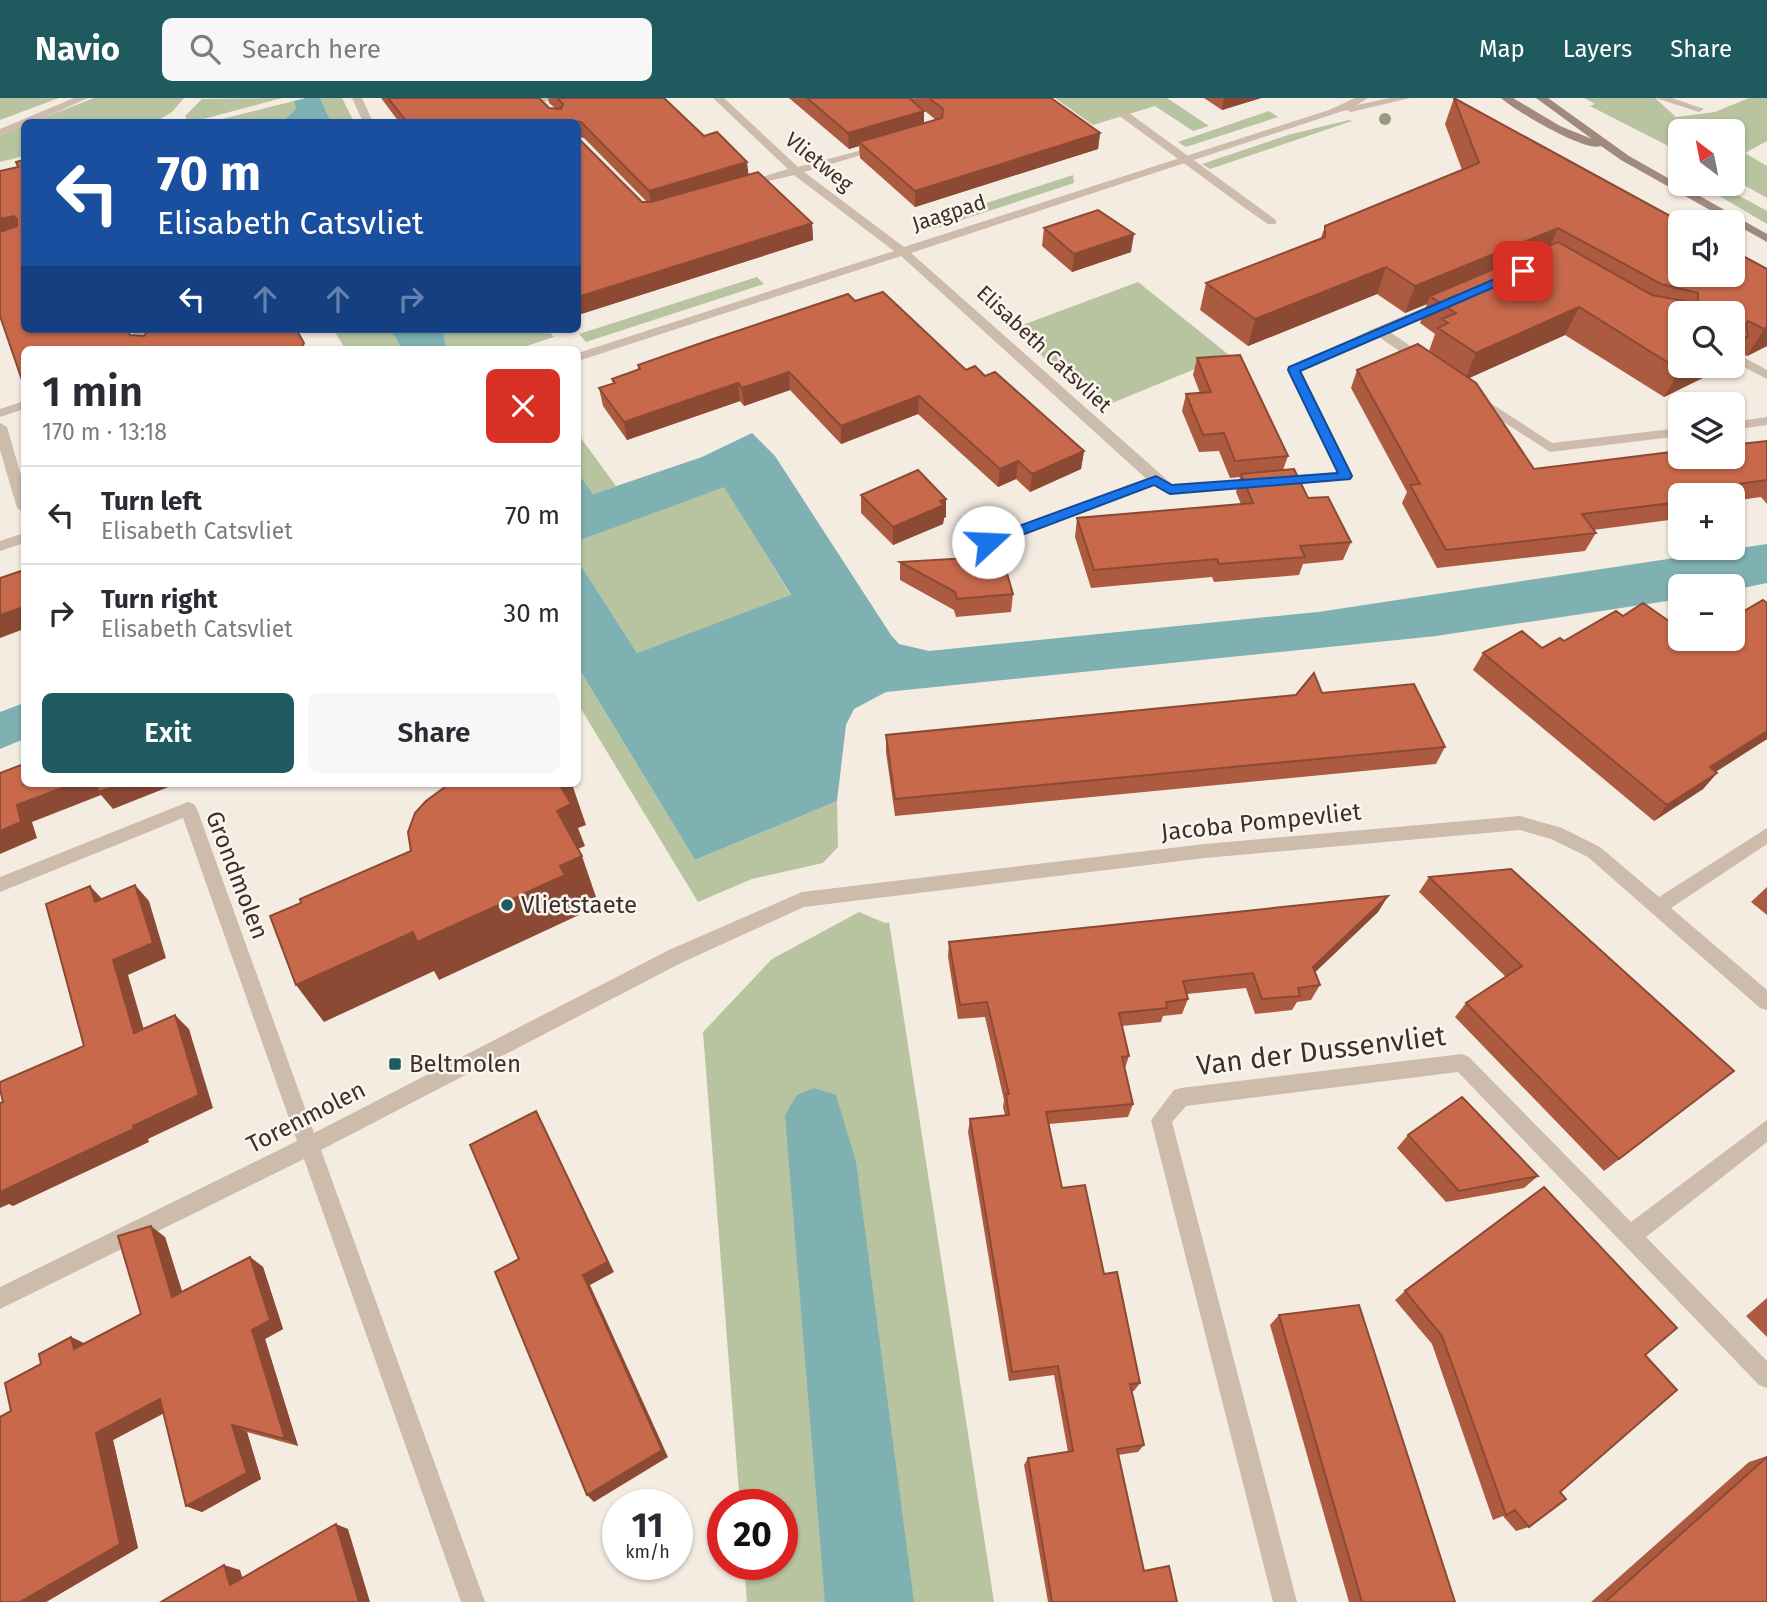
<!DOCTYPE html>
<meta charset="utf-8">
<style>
body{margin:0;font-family:"Fira Sans",sans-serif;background:#f7f7f7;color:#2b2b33;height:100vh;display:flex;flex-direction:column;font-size:26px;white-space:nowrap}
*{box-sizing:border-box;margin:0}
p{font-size:23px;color:#7c7c81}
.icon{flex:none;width:38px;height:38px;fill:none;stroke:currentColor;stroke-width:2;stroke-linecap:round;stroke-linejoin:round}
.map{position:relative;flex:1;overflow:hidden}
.drawer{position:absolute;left:21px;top:248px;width:560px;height:441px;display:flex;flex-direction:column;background:#fff;border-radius:10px;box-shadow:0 2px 5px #0004}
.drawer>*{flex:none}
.banner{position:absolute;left:21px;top:21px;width:560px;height:214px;border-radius:10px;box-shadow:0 2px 5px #0004;background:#1a4fa0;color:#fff;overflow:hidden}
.needle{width:46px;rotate:328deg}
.buttons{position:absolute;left:1668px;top:21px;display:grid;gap:14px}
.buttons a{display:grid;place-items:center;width:77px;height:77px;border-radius:10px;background:#fff;box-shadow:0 2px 5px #0004;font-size:35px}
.speed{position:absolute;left:602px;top:1391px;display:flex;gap:14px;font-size:35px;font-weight:700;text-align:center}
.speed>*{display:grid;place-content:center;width:91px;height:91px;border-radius:50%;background:#fff;box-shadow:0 2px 5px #0004;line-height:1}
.speed small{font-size:18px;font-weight:400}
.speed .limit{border:10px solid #d22;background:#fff;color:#111}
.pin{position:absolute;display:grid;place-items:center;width:60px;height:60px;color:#fff;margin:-30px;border-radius:14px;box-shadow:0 4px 10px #0006}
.me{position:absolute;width:77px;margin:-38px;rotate:70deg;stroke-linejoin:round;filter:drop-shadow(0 0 5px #0008)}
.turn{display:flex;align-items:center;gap:24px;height:147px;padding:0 21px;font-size:32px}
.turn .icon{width:91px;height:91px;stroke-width:2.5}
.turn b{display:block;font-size:49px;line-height:60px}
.lanes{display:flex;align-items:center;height:66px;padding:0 21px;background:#0003;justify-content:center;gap:35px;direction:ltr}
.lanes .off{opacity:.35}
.round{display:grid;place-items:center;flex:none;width:74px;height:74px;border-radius:10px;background:#f7f7f7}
.headline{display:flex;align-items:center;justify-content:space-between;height:119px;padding:0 21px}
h1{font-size:42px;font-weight:600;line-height:52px}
.button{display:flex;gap:14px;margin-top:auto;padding:14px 21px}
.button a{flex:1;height:80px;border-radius:10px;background:#1f5a5e;color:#fff;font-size:28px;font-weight:600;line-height:80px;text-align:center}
.button a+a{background:#f7f7f7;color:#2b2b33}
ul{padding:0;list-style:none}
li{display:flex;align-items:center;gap:21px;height:98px;padding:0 21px;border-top:2px solid #e1e1e2}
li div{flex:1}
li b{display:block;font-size:26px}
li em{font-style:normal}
header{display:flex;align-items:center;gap:42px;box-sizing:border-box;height:98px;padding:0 35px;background:#1f5a5e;color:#fff}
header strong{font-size:33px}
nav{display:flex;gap:38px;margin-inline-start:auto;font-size:24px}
.search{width:490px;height:63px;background:#f7f7f7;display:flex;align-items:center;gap:18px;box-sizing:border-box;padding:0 24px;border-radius:10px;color:#7c7c81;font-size:26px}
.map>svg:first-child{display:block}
.green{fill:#b8c4a0}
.water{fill:#7fb0b2}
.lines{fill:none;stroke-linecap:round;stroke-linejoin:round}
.service{fill:#cdbbac;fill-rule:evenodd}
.minor{fill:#cdbbac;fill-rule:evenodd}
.secondary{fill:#a18a7d;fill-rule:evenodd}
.tree{fill:#969b7f}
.wall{fill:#ac5a40}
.shaded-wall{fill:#8c4a34}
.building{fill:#c8694b;stroke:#8c4a34;stroke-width:2}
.route{fill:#1a73e8;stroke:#114b97;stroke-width:2}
.poi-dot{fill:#1f5a5e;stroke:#fbf5ee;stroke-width:2.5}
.labels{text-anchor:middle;stroke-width:5;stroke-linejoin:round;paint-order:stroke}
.far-street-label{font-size:21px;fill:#3b302b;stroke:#fbf5ee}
.street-label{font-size:24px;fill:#3b302b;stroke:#fbf5ee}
.poi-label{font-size:24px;fill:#3b302b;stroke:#fbf5ee;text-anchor:start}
.near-street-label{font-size:28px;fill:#3b302b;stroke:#fbf5ee}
</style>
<header>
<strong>Navio</strong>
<div class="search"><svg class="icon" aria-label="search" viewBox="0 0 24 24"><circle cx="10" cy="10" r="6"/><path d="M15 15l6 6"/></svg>Search here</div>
<nav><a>Map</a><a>Layers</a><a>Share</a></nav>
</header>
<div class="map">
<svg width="1767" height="1504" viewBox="0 0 1767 1504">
<rect width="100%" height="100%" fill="#f4ebe1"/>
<path class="green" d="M0 0H59L0 22Z
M94 0H184L172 14 155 24H32Z
M282 0 192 24H188L185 18 202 1Z
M320 0H342L354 24H331Z
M1055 0H1167L1209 28 1193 33 1155 8 1093 27Z
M1584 0H1655L1676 19 1715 14 1749 0H1767V43L1745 55 1767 68V100L1733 81 1732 33H1680V54L1590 8 1595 6Z
M294 3 296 11 282 24H210Z
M1269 13 1278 19 1186 49 1178 44Z
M1349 22 1352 23 1210 71 1202 66 1288 37Z
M24 27V58L0 64V38Z
M1073 77 1074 85 940 129 925 132 919 127Z
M1699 86H1718L1767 113V126Z
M757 179 764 186 586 244 579 236Z
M1138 184 1229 257 1100 310 1012 231Z
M333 231H390L403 252H346Z
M443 231H547L554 239 514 252H446Z
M578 336 616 388 593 396 578 375Z
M724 388 791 498 637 555 578 463V443Z
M578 569 695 762 837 703 838 749 823 765 752 781 698 804 578 606Z
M859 814 885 825 889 824 994 1504H747L744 1467 782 1466V1407H740L703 934 772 861Z"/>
<path class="water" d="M306 0H320L331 24H282L296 11 294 3Z
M390 231H443L446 252H403Z
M752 335 775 358 891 537 899 546 929 553 1318 514 1767 446V485L1733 492 1732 488H1680V501L1436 538 886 594 854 611 846 627 837 703 695 762 578 569V463L637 555 791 497 724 389 578 443V375L593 396 702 359Z
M24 605V641L0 651V614Z
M814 990 836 997 856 1064 914 1504H825L785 1017 797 997Z"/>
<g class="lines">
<path class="service" d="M1656 0H1672L1704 11 1699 14Z
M1121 15H1129L1276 122V126H1268L1249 113 1121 19Z
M1156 377 1163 382 1161 385 993 449 988 450 981 445 983 441Z"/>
<path class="minor" d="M74 0H88L34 24H24V28L0 38V31Z
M352 0H362L373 24H363Z
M554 0 545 4 564 24H554L533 3 537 0Z
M713 0H724L798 69 885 46V50L804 74 904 149 1329 12 1355 0H1368L1357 7 1390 0H1410L1351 14 1346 12 911 155 1173 387 1337 374 1288 272 1375 230 1442 202 1452 205 1390 234 1431 262V268H1421L1379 239 1301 274 1353 378 1351 381 1170 397 1151 385 901 158 578 263V255L894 153 794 77 739 90V86L788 71Z
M131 231H143L153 252H141Z
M1732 253 1767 272V281L1732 263Z
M1475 295 1552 345 1680 330V338L1550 354 1470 302V296Z
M24 303V311L0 319V311Z
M1767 319V327L1732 332V324Z
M0 325 7 329 24 388V415L17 410 0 352Z
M24 435V445L0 453V443Z
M188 704 194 706 197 711 314 1035 669 852 802 794 1205 746 1520 718 1562 730 1600 749 1659 799 1767 730V746L1671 810 1767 892V912L1760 910 1588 759 1551 741 1520 732 1205 760 804 809 683 864 321 1052 485 1504H461L304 1061 0 1211V1189L297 1043 183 720 0 794V779Z
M1462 956 1469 959 1631 1124 1767 1022V1044L1646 1139 1767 1263V1290L1759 1287 1458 974 1186 1008 1172 1024 1297 1504H1273L1151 1022 1174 992 1181 990Z"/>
<path class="secondary" d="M1501 0H1513L1560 28 1592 41 1536 0H1548L1629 58 1767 136V144L1621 62 1601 48C1586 55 1514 12 1501 0Z"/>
</g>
<circle class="tree" cx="1385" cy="21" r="6"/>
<path class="wall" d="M381 0H539L549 10H555L549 5 548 0H664L704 38 748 76 812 125 813 142 578 217V40L642 104H647L584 40 578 39V24H399Z
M789 0H909L924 25 936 22 909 0H1051L1100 35 1098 51 915 109 860 60 859 48 849 51Z
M1204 0H1261L1222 12Z
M1454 0 1767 171V248L1747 258 1739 254 1732 264V215L1727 268 1664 299 1565 237 1469 280 1534 371 1767 343V406L1761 399 1732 403V397H1680V417L1677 421 1593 432 1596 435 1585 453 1437 470 1402 405 1407 394 1351 290 1357 272 1429 253 1435 236 1420 225 1427 206 1405 215 1377 196 1248 248 1200 212 1206 185 1321 140 1325 128 1462 72 1445 26Z
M1044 130 1131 154 1072 174 1042 148Z
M855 203 966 272 985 278 1084 353 1081 371 1030 394 1016 381 998 389 918 316 841 346 790 292 744 308 740 303 627 342 603 308 599 290 613 286 612 281 638 272V267Z
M1197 260 1288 358 1283 372 1308 400 1351 444 1343 462 1303 466 1299 477 1214 484 1212 479 1091 490 1075 439 1077 420 1241 406 1236 394 1240 379 1230 380 1219 353 1199 354 1182 313 1186 296 1200 295 1193 277Z
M861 397 946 401V419L944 420 943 426 893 447 861 415Z
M900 464 1013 496 1011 514 956 519 954 512 900 482Z
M1564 543 1767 641 1716 673 1717 675 1703 691 1654 723 1473 572 1483 555 1542 550Z
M1322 595 1445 649 1436 666 895 718 886 654V637Z
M1429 779 1734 973 1604 1073 1455 919 1466 905 1506 879 1419 794Z
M1767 789V817L1751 804Z
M1388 798 1378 814 1315 874 1320 887 1311 902 1297 904 1292 912 1255 916 1246 890 1187 896 1188 901 1182 916 1163 918 1161 924 1122 928 1129 958 1125 970 1133 1006 1128 1019 1049 1026 1062 1090 1104 1176 1140 1285 1134 1293H1131L1144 1347 1138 1354 1118 1357 1144 1473 1177 1504H1048L1024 1367 1028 1360 1068 1354 1054 1277 1009 1283 968 1034 970 1021 1005 1017 1003 1009 1004 1002 985 919 958 921 948 859 949 844Z
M1408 1037 1538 1078 1524 1090 1446 1104 1397 1050Z
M165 1139 182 1194 250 1159 263 1169 283 1231 265 1241 298 1348 247 1334 261 1381 202 1414 186 1408 163 1315 113 1342 138 1450 46 1504H0L11 1313 41 1266 71 1239 85 1246 141 1216Z
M1405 1193 1645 1257 1560 1394 1529 1429 1516 1433 1503 1418 1493 1422 1432 1246 1395 1202Z
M1767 1200V1239L1746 1218Z
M1279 1217 1455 1504H1349L1270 1227Z
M1767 1358V1504H1591L1749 1364Z"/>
<path class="shaded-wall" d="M1224 0H1261L1222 12Z
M924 13V29L859 44V48L849 51 848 35Z
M1100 35 1098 51 915 109V93Z
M747 64 749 80 652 109 649 93Z
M14 118 23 134 0 139V121Z
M812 125 813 142 578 217V199Z
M1558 130 1546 157 1430 198 1427 206 1405 215 1415 188Z
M1134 136 1131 154 1072 174 1074 156Z
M1386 169 1377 196 1248 248 1255 221Z
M1579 209 1565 237 1465 282 1476 255Z
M1767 229V248L1747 258 1764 231Z
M1748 238 1732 264V246Z
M1688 268H1727L1664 299 1680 272Z
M789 274 790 292 744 308 742 290Z
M738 285 740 303 627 342 624 324Z
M919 298 918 316 841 346V328Z
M1084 353 1081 371 1030 394 1032 376Z
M1018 363 1016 381 998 389 1000 371Z
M946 401V419L944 420 943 426 893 447V429Z
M23 509 24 511V531L0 540V517Z
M1767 633V641L1697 686 1710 669Z
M1717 675 1703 691 1654 723 1667 707Z
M73 686H176L113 711 101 697 32 724 37 740 0 756V733L17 707Z
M568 686H572L586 727 578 730 585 748 571 754 557 713 561 689Z
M582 758 596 799 576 808 579 817 439 882 434 873 324 924 296 887Z
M135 787 149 803 166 860 128 877 149 949 134 935 113 862Z
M90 788 105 804H95Z
M1388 798 1378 814 1305 884 1313 869Z
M175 917 189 931 213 1010 148 1041 149 1044 128 1054 13 1108 9 1106 0 1110V1094L133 1028Z
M536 1013 614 1174 590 1187 668 1359 594 1404 587 1397 583 1177Z
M151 1128 165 1139 187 1209 172 1199Z
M250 1159 263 1169 283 1231 265 1241 298 1348 285 1341 252 1232Z
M71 1239 88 1247 74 1251Z
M160 1301 176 1309 113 1342 138 1450 46 1504H20L96 1335Z
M232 1327 247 1334 261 1381 202 1414 186 1408Z
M336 1426 348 1431 370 1504H359Z
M224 1467 240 1472 246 1491 230 1487Z"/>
<path class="building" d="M388 0H539L549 10 561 11 563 6 557 0H664L704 38 717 34 747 64 649 93 581 24 573 23V24H407Z
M807 0H909L924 13 848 35Z
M929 0H1051L1100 35 915 93 859 44 942 20 943 11Z
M1454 0 1681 124H1680V177H1732V152L1767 171V229L1764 231 1748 223 1746 226 1748 238 1732 246V215H1680V268H1688L1680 272 1579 209 1476 255 1438 230 1448 225 1442 221 1456 215 1430 198 1558 144 1652 197 1695 205 1698 203V195L1661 186 1558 130 1415 188 1386 169 1255 221 1206 185 1325 139V128L1479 65Z
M578 40 642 104H651L758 74 812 125 578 199Z
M24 62V231H127L130 237 144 238 147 234 145 231H296L304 245 301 252H24V288L0 218V134L17 128V121L14 118 0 121V73L18 69 16 64Z
M1098 112 1134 136 1074 156 1044 130Z
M883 194 966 272 975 268 985 278 995 274 1084 353 1032 376 1018 363 1000 371 919 298 841 328 789 274 742 290 738 285 624 324 599 290 615 285 612 281 640 271 638 267 704 244 848 196 855 203Z
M1418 246 1476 285 1534 371 1680 353V359H1732V347L1767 343V382L1681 394 1684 397H1680V404L1582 416 1596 435 1446 452 1410 387 1420 386 1357 272Z
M1240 257 1288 358 1235 363 1224 335 1203 337 1186 296 1211 294 1197 260Z
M1294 371 1308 400 1328 399 1351 444 1300 448 1305 459 1219 466 1217 461 1094 472 1077 420 1253 405 1241 376Z
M918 372 946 401 940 403 944 407 893 429 861 397Z
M1002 458 1013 496 957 501 955 494 900 464Z
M24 472V514L23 509 0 517V480Z
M1763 502 1767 505V633L1710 669 1717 675 1667 707 1483 555 1522 533 1542 550 1560 540 1564 543 1616 513 1623 518 1643 505 1680 531V541H1694L1695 542 1698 541H1732V520Z
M1314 575 1322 595 1414 586 1445 649 895 701 886 637 1296 597Z
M24 666V686H73L17 707 21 724 0 733V675Z
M96 686H120L99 694Z
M449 686H568L561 689 571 706 557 713 582 758 560 768 565 777 417 844 413 834 296 887 270 818 301 805 300 801 411 753 408 734 415 715 426 703Z
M1511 771 1734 973 1619 1061 1466 905 1522 868 1429 779Z
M135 787 153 845 113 862 134 935 175 917 199 997 133 1028 134 1031 112 1041 0 1094V1005L3 1004 0 991V984L84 948 46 806 90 788 95 804Z
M1388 798 1313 869 1320 887 1298 890 1300 898 1262 901 1253 875 1183 883 1188 901 1166 904 1167 910 1119 915 1129 958 1122 959 1133 1006 1046 1014 1062 1090 1085 1087 1104 1176 1117 1174 1140 1285 1130 1286 1144 1347 1117 1351 1144 1473 1169 1468 1177 1504H1052L1028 1360 1073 1353 1058 1268 1012 1274 970 1021 1009 1017 1006 996H1009L987 904 960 907 949 844Z
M1462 999 1538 1078 1459 1093 1408 1037Z
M536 1013 608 1164 583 1177 662 1352 587 1397 495 1174 519 1161 470 1047Z
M1544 1089 1677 1230 1645 1257 1677 1292 1560 1394 1566 1401 1529 1429 1515 1412 1506 1417 1442 1238 1405 1193Z
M151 1128 172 1199 250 1159 270 1222 252 1232 285 1341 232 1327 247 1375 186 1408 160 1301 96 1335 120 1446 20 1504H0V1319L11 1313 5 1285 41 1266 39 1256 71 1239 74 1251 141 1216 118 1138Z
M1359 1207 1455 1504H1362L1279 1217Z
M1767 1359V1504H1605Z
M336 1426 359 1504H161L224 1467 230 1487Z"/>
<path class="route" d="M1523 169 1528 173 1527 175 1300 273 1352 378 1350 381 1170 396 1154 387 993 448 988 449 981 444 983 441 1156 378 1172 387 1338 375 1288 272 1289 269Z"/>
<g class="poi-dot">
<circle cx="507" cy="807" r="7"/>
<rect x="388" y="959" width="14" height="14" rx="3.5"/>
</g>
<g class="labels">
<g class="far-street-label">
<text transform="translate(819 64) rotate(39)" y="7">Vlietweg</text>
<text transform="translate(949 115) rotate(-18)" y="7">Jaagpad</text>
<text transform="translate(1044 251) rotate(43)" y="7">Elisabeth Catsvliet</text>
</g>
<g class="street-label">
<text transform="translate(1261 724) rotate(-6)" y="8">Jacoba Pompevliet</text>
<text transform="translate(237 777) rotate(69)" y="8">Grondmolen</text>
<text transform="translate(306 1019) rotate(-27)" y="8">Torenmolen</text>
</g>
<g class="poi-label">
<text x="521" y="815">Vlietstaete</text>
<text x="409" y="974">Beltmolen</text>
</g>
<g class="near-street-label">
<text transform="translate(1321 952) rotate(-7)" y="10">Van der Dussenvliet</text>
</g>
</g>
</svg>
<div class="buttons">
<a><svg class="needle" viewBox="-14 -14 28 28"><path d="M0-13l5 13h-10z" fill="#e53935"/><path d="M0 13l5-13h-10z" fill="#7c7c81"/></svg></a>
<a><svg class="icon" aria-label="sound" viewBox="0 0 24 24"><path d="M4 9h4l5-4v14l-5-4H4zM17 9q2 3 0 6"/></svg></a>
<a><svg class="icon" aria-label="search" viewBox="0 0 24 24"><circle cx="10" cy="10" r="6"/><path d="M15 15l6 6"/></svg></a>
<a><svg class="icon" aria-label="layers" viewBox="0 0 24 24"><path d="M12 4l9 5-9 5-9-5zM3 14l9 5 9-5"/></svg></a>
<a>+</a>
<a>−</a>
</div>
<div class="speed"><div>11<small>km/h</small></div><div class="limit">20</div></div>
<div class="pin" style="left:1523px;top:173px;background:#d93025"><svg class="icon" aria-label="arrive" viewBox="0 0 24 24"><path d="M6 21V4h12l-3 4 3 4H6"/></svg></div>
<svg class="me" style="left:988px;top:444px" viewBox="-20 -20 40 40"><circle r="19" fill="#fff"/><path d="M0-13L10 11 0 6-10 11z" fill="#1a73e8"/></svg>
<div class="banner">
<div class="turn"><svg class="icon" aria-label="left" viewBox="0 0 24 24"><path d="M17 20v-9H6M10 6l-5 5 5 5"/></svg><div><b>70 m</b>Elisabeth Catsvliet</div></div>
<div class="lanes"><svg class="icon" aria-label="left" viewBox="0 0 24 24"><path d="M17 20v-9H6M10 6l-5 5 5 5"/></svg><svg class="icon off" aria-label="ahead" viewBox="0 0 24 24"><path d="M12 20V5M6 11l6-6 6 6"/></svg><svg class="icon off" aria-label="ahead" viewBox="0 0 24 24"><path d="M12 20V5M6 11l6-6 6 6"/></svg><svg class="icon off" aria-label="right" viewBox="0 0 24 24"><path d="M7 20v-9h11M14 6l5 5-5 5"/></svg></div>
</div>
<section class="drawer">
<div class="headline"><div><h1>1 min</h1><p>170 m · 13:18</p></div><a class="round" style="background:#d93025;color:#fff"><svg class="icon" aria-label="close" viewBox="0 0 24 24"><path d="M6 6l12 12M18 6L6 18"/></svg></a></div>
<ul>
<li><svg class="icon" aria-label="left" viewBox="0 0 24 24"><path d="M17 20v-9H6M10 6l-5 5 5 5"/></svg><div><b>Turn left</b><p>Elisabeth Catsvliet</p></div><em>70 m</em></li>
<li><svg class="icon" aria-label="right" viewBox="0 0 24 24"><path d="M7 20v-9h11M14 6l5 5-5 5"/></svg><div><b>Turn right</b><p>Elisabeth Catsvliet</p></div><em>30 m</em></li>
</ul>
<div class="button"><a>Exit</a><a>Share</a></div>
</section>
</div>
